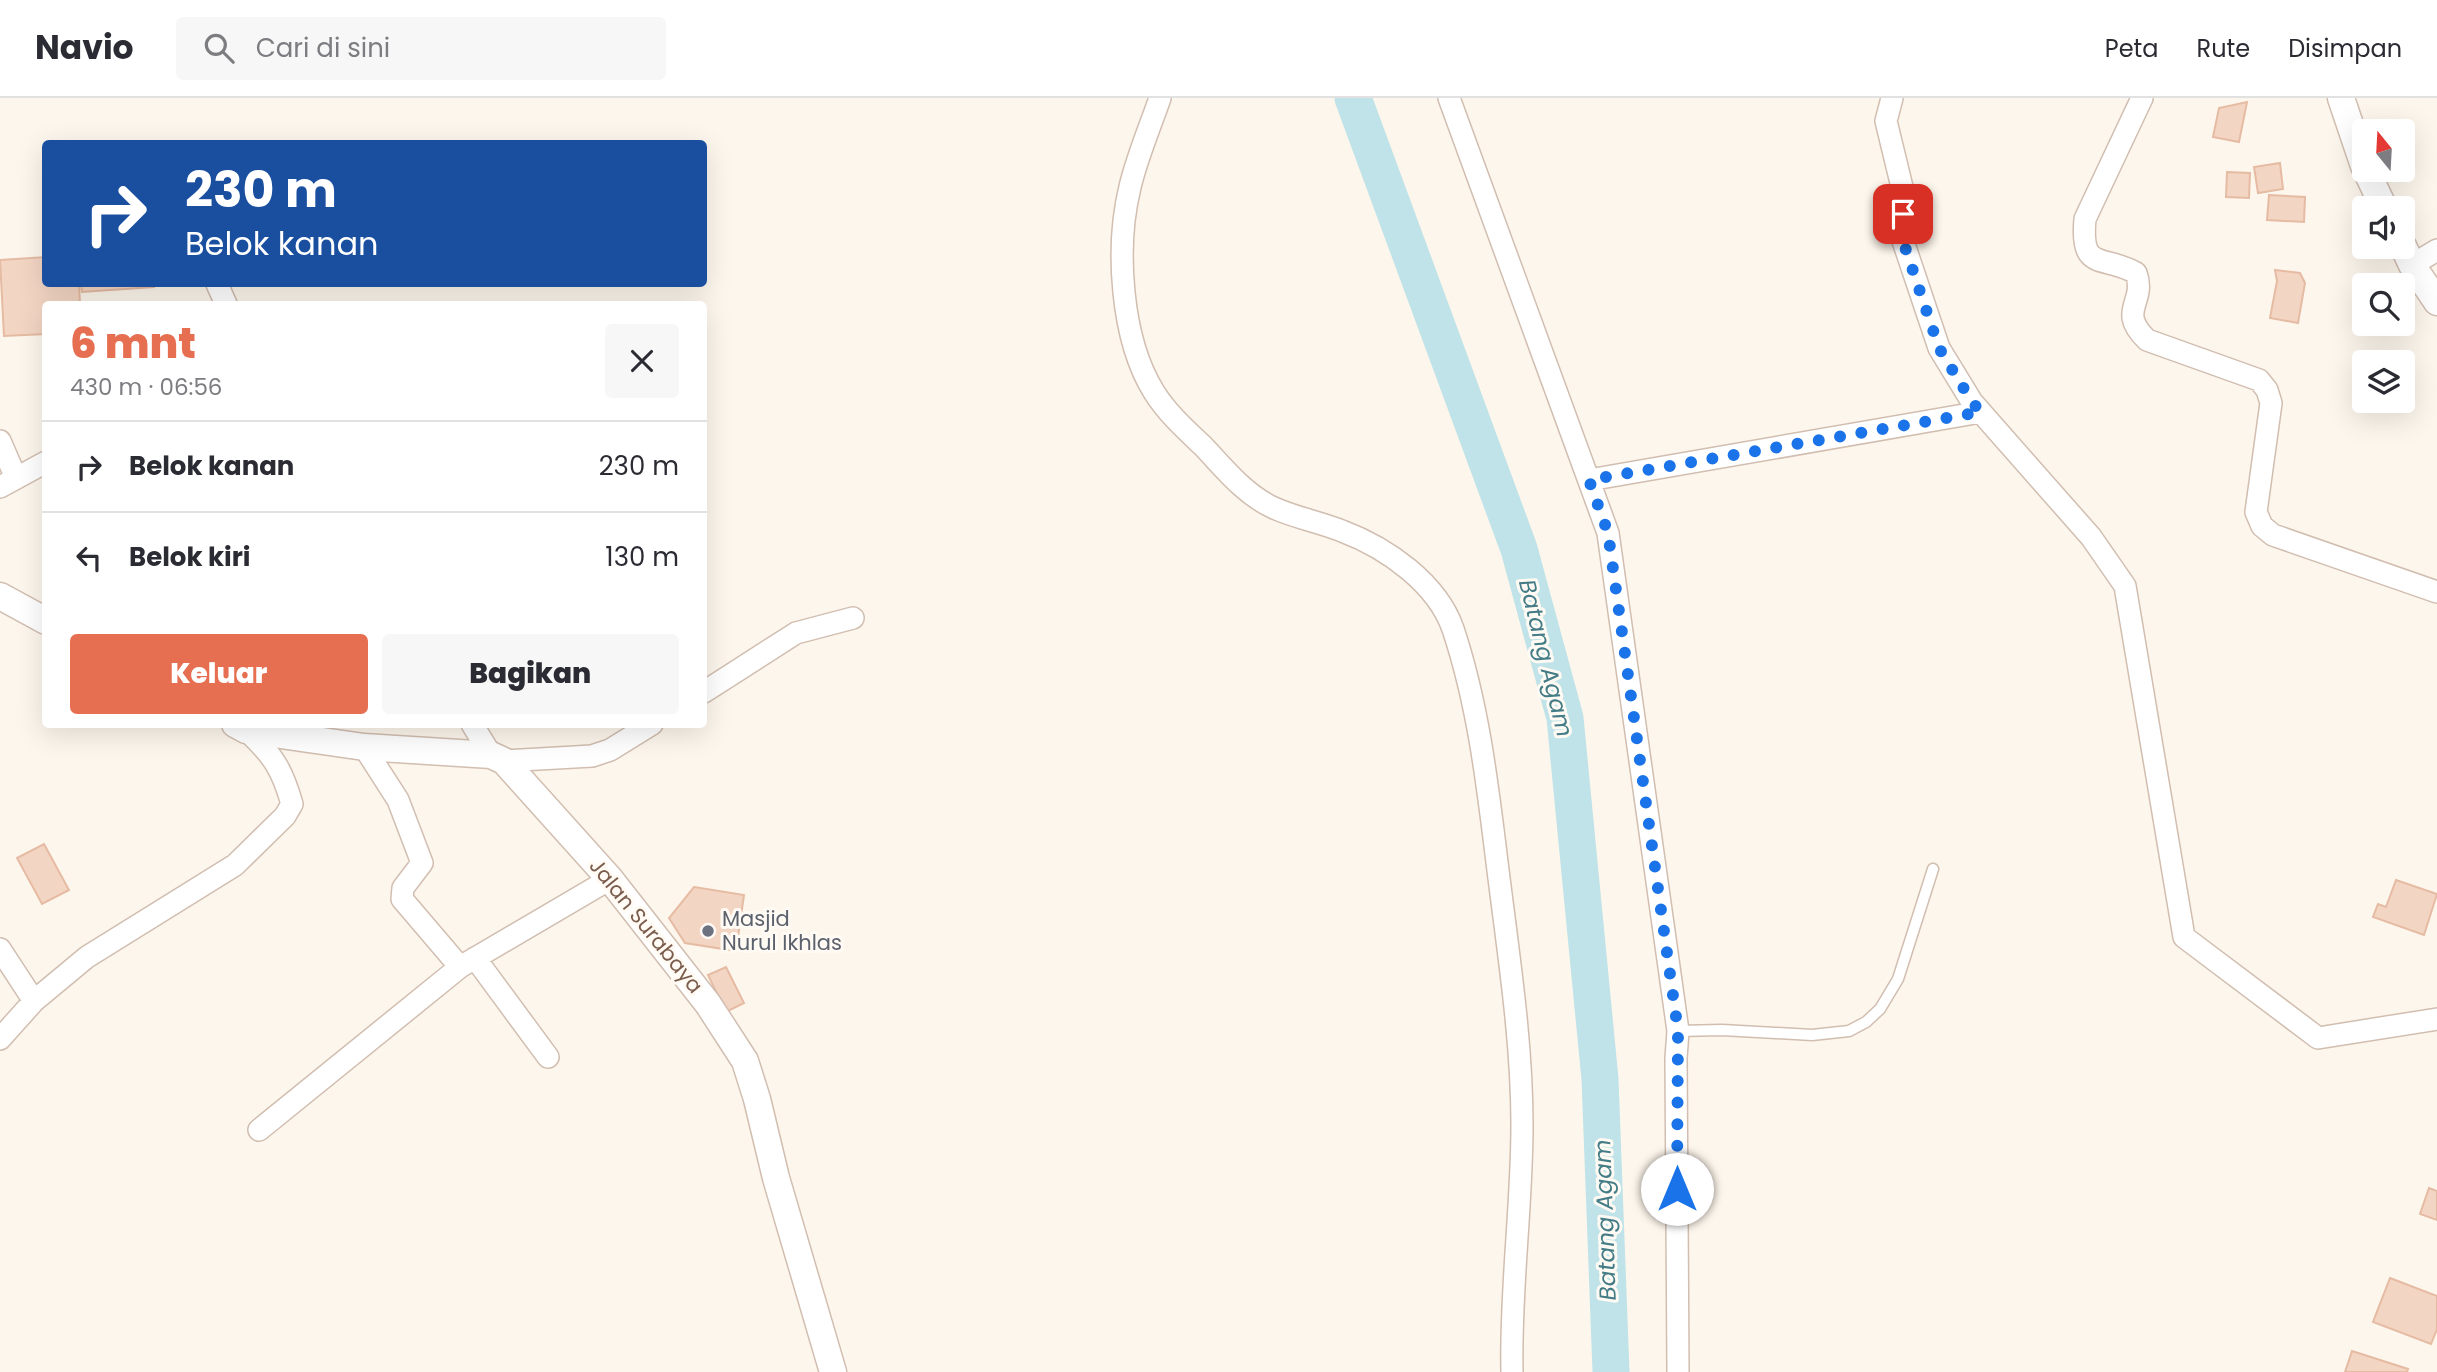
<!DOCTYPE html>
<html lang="id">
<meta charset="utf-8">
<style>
body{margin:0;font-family:Poppins,sans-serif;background:#f7f7f7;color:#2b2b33;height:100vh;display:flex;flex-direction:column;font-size:26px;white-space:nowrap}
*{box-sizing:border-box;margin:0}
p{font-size:23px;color:#7c7c81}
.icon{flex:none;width:38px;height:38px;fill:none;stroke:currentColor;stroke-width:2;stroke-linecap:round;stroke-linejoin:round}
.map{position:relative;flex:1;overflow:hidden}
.side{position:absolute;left:42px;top:203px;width:665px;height:427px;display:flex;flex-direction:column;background:#fff;border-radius:7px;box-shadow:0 7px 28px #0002}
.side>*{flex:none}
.guide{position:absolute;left:42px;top:42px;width:665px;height:147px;border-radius:7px;box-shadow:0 7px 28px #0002;background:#1a4fa0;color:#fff;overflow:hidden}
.needle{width:46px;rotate:342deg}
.fabs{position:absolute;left:2352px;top:21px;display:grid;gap:14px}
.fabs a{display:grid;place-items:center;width:63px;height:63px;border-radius:7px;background:#fff;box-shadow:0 7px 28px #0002;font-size:35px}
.pin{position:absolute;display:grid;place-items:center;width:60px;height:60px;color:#fff;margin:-30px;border-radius:14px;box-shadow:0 4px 10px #0006}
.me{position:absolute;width:77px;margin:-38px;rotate:0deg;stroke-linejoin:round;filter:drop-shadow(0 0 5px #0008)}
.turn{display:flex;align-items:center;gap:24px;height:147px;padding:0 28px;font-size:32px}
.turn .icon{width:91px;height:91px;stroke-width:2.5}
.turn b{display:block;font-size:49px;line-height:60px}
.round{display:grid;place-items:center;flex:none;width:74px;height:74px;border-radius:7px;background:#f7f7f7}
.summary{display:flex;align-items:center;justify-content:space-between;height:119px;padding:0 28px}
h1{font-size:42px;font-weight:800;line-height:52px;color:#e76f51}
.cta{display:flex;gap:14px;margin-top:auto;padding:14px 28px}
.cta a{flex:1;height:80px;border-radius:7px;background:#e76f51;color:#fff;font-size:28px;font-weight:800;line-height:80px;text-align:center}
.cta a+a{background:#f7f7f7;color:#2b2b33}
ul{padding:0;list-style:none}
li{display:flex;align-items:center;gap:21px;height:91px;padding:0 28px;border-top:2px solid #e1e1e2}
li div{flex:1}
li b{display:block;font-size:26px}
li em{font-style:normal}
header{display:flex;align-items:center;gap:42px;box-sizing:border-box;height:98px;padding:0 35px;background:#fff;border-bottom:2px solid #e1e1e2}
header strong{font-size:33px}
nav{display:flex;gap:38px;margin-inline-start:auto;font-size:24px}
.search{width:490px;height:63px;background:#f7f7f7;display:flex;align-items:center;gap:18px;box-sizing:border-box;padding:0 24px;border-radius:7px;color:#7c7c81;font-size:26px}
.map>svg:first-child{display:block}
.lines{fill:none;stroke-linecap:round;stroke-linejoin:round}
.river{stroke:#bfe3e8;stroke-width:37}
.building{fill:#f3d5c3;stroke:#e6bba3;stroke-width:2}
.service-casing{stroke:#d1beb0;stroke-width:13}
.minor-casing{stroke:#d1beb0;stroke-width:24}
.tertiary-casing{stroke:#d1beb0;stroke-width:29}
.service{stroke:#fff;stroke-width:10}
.minor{stroke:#fff;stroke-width:21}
.tertiary{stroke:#fff;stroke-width:26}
.route{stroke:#1a73e8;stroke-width:12;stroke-dasharray:0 21.6}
.worship-dot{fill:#6b7280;stroke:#fffaf3;stroke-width:2.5}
.labels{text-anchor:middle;stroke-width:6;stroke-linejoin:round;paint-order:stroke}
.worship-label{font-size:21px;fill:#5b616d;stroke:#fffaf3;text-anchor:start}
.street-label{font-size:21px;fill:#7a5c4d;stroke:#fffaf3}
.water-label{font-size:23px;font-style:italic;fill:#437c86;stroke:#fffaf3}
</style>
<header>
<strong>Navio</strong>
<div class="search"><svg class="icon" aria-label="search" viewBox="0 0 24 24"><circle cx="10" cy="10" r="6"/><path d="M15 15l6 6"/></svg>Cari di sini</div>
<nav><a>Peta</a><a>Rute</a><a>Disimpan</a></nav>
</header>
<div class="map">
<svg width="2437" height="1274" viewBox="0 0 2437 1274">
<rect width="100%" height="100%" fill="#fdf6ec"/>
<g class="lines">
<path class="river" d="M1353 0 1519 451 1565 620 1600 981 1611 1274"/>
</g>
<path class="building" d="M2247 4 2239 44 2213 39 2219 10Z
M2280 65 2283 91 2258 95 2254 69Z
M2227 74 2250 75 2249 100 2226 99Z
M2269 97 2305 99 2304 124 2267 122Z
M46 159V186H79L80 206H46V236L4 238 0 162Z
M2275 172 2300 175 2305 185 2298 225 2270 220 2277 183Z
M81 186H154V189L82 194Z
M44 746 69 792 42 806 17 760Z
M2396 782 2437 796 2424 837 2373 819 2378 806 2386 809Z
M694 789 744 797 736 853 685 845 669 820Z
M726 869 744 905 726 914 708 877Z
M2429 1090 2437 1093V1122L2420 1116Z
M2390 1180 2437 1198V1231L2431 1246 2373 1224Z
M2352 1253 2408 1271 2407 1274H2345Z"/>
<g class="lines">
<defs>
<path id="service" d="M1678 933 1722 932 1812 937 1849 933 1866 924 1880 911 1898 881 1933 771"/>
<path id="minor" d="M1160 0C1150 29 1137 59 1130 89 1115 150 1121 241 1154 294 1167 315 1186 332 1203 348 1224 370 1245 397 1274 410 1296 420 1320 424 1342 433 1387 450 1437 485 1453 531 1481 615 1489 702 1500 788 1510 867 1522 947 1522 1027 1522 1110 1510 1192 1512 1274
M1449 0 1608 435 1678 933 1676 960 1678 1274
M1892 0 1886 23 1902 89 1903 143 1939 250 1972 304 2091 439 2125 488 2184 839 2318 940 2437 921
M2142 0 2085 121C2080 175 2103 156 2136 175 2147 205 2116 212 2147 242L2259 282 2267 292 2271 305 2256 414 2262 428 2273 437 2437 494
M2412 167 2437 152
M217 186 226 206
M0 343 16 380
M1589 382 1981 314
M0 389 46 364
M704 594 796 535 853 520
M472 626 491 657
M364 649 398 702 422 765 403 790 402 801 460 869
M504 663 592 658 610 652 652 626
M0 851 34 903
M475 860 548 959
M0 941 34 903 87 859 235 767 285 718 292 706C282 671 273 657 246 632
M259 1032 460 869 610 781"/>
<path id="tertiary" d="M2341 0 2364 68
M2366 72 2384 110
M2403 148 2412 167 2437 204
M0 498 46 523
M235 626 246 632 364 649 491 657 504 663 610 781 708 906 745 963 757 1001 776 1080 833 1274"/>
</defs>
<use href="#service" class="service-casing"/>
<use href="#minor" class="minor-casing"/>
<use href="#tertiary" class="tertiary-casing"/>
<use href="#service" class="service"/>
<use href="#minor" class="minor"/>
<use href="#tertiary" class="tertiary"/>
</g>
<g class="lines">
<path class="route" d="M1677 1091 1678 933 1608 435 1589 382 1981 314 1972 304 1939 250 1903 143V116"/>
</g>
<circle class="worship-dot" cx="708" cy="833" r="7"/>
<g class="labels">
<g class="worship-label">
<text x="722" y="828">Masjid<tspan x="722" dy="24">Nurul Ikhlas</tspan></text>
</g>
<g class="street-label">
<text transform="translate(646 828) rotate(51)" y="7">Jalan Surabaya</text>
</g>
<g class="water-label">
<text transform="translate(1546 560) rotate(76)" y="8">Batang Agam</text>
<text transform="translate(1605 1122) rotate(-92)" y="8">Batang Agam</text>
</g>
</g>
</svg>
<div class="fabs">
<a><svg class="needle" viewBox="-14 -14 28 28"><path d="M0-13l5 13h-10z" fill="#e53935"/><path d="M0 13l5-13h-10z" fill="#7c7c81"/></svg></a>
<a><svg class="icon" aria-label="sound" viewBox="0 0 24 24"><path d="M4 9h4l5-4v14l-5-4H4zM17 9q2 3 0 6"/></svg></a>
<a><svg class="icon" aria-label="search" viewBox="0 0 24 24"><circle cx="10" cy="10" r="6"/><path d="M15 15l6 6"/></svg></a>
<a><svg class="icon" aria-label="layers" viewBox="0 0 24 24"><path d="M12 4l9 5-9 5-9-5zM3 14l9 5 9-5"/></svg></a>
</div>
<div class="pin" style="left:1903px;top:116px;background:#d93025"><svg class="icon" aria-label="arrive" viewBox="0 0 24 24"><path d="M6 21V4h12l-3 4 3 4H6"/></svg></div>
<svg class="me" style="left:1677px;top:1091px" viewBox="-20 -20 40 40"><circle r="19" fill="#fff"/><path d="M0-13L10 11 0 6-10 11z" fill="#1a73e8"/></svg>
<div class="guide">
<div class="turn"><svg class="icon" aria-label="right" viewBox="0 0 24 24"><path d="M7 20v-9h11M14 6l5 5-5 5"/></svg><div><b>230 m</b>Belok kanan</div></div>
</div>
<section class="side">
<div class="summary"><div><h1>6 mnt</h1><p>430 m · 06:56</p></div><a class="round"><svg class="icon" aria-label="close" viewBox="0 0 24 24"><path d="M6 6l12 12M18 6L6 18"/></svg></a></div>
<ul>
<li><svg class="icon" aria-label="right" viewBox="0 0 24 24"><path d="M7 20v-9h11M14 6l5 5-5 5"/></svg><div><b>Belok kanan</b></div><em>230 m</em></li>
<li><svg class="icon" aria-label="left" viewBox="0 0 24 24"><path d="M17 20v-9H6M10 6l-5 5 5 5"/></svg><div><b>Belok kiri</b></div><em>130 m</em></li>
</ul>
<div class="cta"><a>Keluar</a><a>Bagikan</a></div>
</section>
</div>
